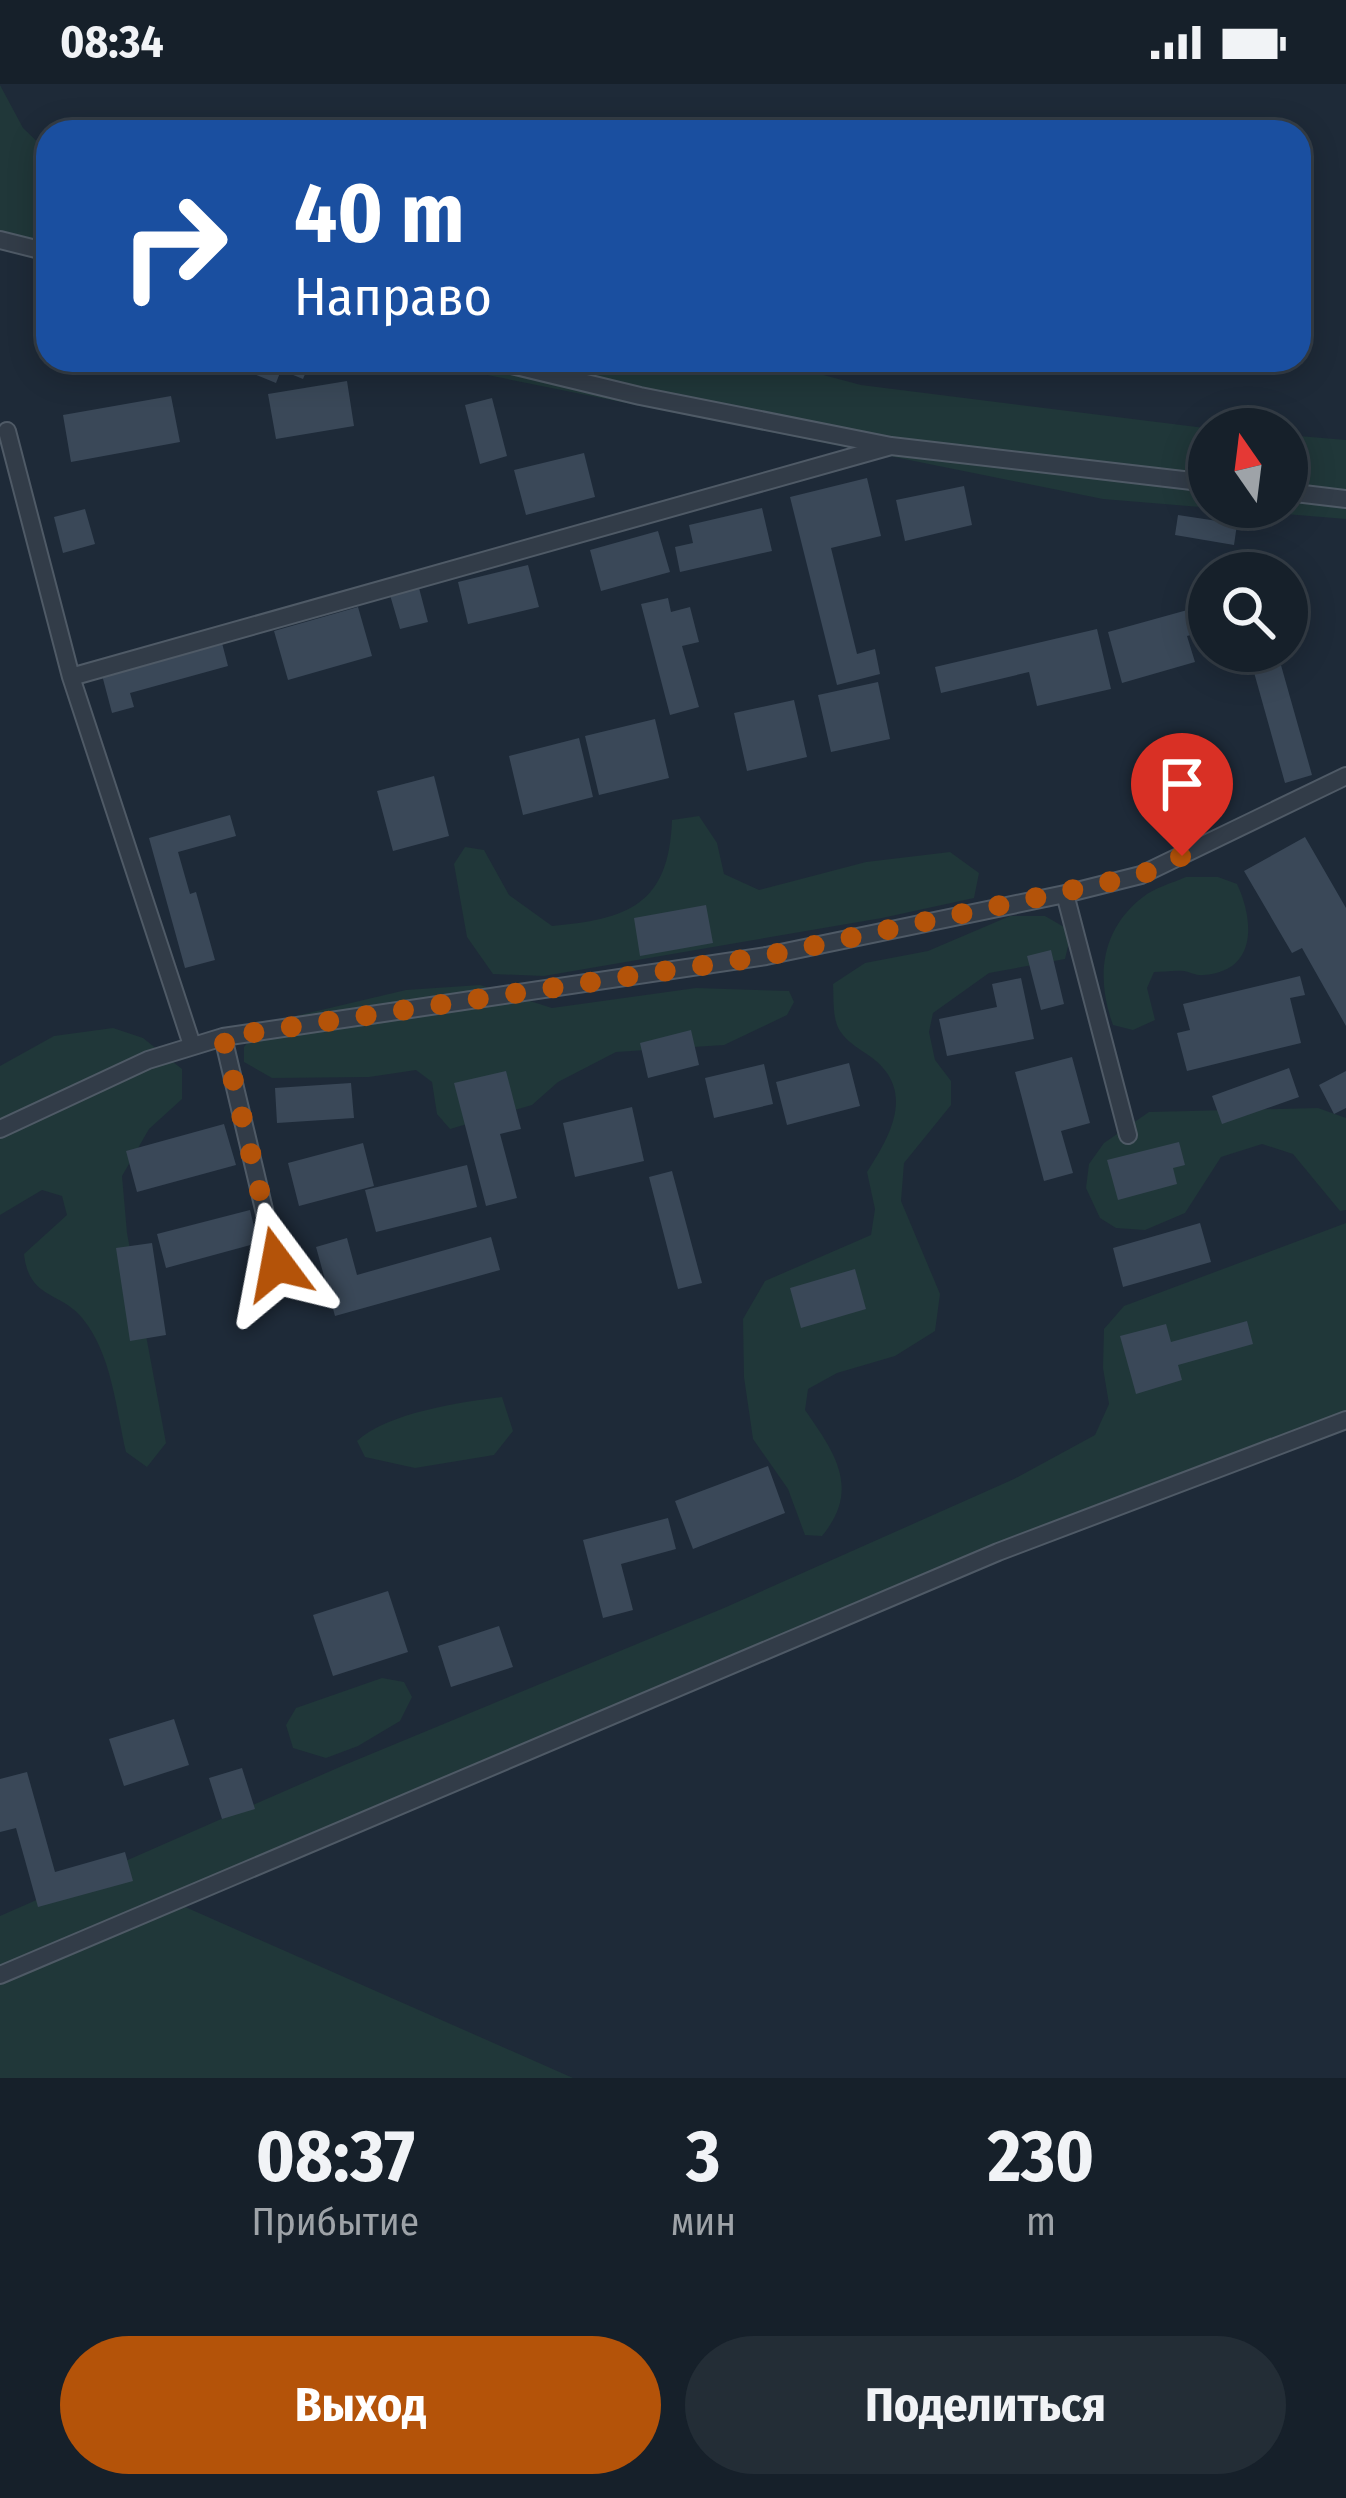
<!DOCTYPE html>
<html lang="ru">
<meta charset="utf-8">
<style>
body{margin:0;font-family:"Fira Sans Condensed",sans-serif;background:#232d36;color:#f1f3f6;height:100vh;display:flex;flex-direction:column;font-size:45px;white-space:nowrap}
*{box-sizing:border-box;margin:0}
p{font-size:39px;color:#9ea3a8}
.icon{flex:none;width:66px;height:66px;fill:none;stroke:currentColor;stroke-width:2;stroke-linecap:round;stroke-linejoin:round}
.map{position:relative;height:1994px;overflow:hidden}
.drawer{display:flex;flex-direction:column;background:#16202a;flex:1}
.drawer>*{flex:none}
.banner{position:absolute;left:36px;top:36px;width:1275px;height:252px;border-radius:36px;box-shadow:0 6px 30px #0003,0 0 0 3px #353e47;background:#1a4fa0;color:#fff;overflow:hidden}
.needle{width:78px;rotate:346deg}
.fabs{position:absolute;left:1188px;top:324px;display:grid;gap:24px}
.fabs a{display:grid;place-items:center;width:120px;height:120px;border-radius:50%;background:#16202a;box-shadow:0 6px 30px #0003,0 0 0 3px #353e47;font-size:60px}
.pin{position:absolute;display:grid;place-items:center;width:102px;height:102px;color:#fff;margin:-123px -51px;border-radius:50% 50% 50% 0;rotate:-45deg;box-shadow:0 0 12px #0007}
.pin .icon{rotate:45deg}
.me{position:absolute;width:132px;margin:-66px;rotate:347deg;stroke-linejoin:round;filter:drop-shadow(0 0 9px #0008)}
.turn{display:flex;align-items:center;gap:42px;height:252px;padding:0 60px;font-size:54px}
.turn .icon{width:156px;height:156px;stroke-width:2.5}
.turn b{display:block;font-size:84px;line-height:102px}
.eta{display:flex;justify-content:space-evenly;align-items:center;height:204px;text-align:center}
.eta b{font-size:72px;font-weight:700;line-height:84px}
.button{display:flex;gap:24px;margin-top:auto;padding:24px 60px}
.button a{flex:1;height:138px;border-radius:72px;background:#b45309;color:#fff;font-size:48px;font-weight:700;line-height:138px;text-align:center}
.button a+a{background:#232d36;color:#f1f3f6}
.status{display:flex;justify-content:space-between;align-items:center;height:84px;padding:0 60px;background:#16202a;direction:ltr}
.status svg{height:33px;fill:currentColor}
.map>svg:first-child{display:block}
.green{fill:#203739}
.building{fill:#3a4858}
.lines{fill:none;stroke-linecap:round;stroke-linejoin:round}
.service-casing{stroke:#4f5a66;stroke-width:20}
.service{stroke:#323c48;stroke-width:16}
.route{stroke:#b45309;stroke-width:21;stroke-dasharray:0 37.8}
</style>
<div class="status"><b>08:34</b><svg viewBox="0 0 49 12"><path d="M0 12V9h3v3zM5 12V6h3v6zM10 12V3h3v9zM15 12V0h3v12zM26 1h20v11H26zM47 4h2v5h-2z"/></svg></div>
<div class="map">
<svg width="1346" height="1994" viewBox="0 0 1346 1994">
<rect width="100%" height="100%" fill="#1e2a38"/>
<path class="green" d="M0 1 23 44 48 68V167L0 162Z
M413 276H767L861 301 1213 345H1209V423H1287V351L1346 356V435L1103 415Z
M699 732 717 759 724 790 759 806 866 778 950 768 979 789 974 814 882 834 544 892 493 890 467 853 454 780 465 763 484 766 509 811 552 842C628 835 669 821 672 736Z
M1186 793H1218L1237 800C1254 836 1258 888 1203 891 1197 892 1190 888 1184 887 1174 886 1163 888 1154 888L1147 904 1155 936 1133 946 1113 941C1096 895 1100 846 1143 813 1154 804 1172 799 1186 793Z
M1010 832H1045L1064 843 1069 858 1065 875 989 889 933 929 929 948 935 976 951 997V1021L904 1079 901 1117 940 1210 935 1247 895 1272 837 1289 808 1305 805 1326C835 1369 861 1405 822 1452L805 1451 788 1405 753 1355 744 1293 743 1235 765 1197 871 1151 875 1125 867 1088C886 1058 912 1017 883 984 871 969 851 964 840 947 832 935 834 914 833 900L865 879 928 867Z
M480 901 552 924 696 904 789 907 794 918 787 931 724 961 616 968 558 998 532 1021 450 1045 437 1030 432 998 416 986 369 993 272 994 244 978V963L262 940 406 906Z
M113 944 143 954 182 985V1015L149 1045 122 1092 127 1149 166 1359 147 1383 126 1368C116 1325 112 1271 83 1235 61 1207 29 1216 24 1170L67 1131 62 1112 42 1106 0 1131V982L54 952Z
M1318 1024 1346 1034V1126L1340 1127 1293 1070 1262 1060 1221 1073 1185 1129 1145 1146 1116 1144 1100 1134 1086 1104 1089 1080 1104 1059 1149 1028Z
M1346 1139V1339L1001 1474 183 1822 573 1994H0V1832L342 1682 724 1524 1014 1395 1095 1351 1109 1320 1103 1284 1104 1245 1124 1222Z
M502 1313 513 1347 494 1371 415 1384 365 1373 357 1357C387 1329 460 1318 502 1313Z
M382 1594 404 1598 412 1613 400 1637 358 1662 326 1674 293 1664 286 1641 296 1624Z"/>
<path class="building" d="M220 276H311L303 295 281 286 276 299Z
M347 297 354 342 276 355 268 310Z
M171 312 180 358 71 378 63 331Z
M492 314 507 372 480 380 465 321Z
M584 369 595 413 526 431 514 386Z
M867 394 881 452 831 464 857 570 875 565 880 590 837 601 790 413Z
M964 402 972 441 905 457 896 416Z
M762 424 772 467 680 488 675 463 693 459 689 441Z
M85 425 95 460 63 469 54 433Z
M1178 431 1237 440 1234 461 1175 451Z
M658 447 670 488 601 507 590 466Z
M528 481 539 523 468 540 458 498Z
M419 504 428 538 400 545 390 511Z
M668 514 671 528 690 523 699 558 682 562 699 623 670 631 641 520Z
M1209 520V546L1187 552 1195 578 1122 599 1108 548Z
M358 523 372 572 288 596 274 547Z
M1097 545 1111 605 1037 622 1029 588 941 609 935 583Z
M222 559 228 582 130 609 134 623 112 629 102 591Z
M1248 567H1277L1312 691 1285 699Z
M878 598 890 655 831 668 818 611Z
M794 616 807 673 747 687 734 629Z
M655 635 669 694 599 711 585 652Z
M579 654 593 713 523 731 509 672Z
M434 692 449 752 393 767 377 707Z
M230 731 236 752 178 768 190 810 196 808 215 876 185 884 149 754Z
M1305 753 1346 824V942L1302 864 1292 869 1244 787Z
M706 821 713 859 640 872 634 834Z
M1051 866 1064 920 1041 926 1027 872Z
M1300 892 1305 911 1290 914 1301 959 1187 987 1177 949 1190 946 1183 920Z
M1021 894 1034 955 947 972 939 935 997 923 992 900Z
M691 946 699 981 648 994 640 959Z
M1072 973 1090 1039 1061 1047 1073 1089 1044 1097 1015 988Z
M849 979 860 1022 787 1041 776 998Z
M764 980 773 1020 714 1034 705 994Z
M1289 984 1299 1013 1222 1040 1212 1012Z
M506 987 521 1045 500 1050 517 1114 486 1122 454 999Z
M1346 987V1024L1334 1030 1319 1001Z
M351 999 354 1034 277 1039 275 1004Z
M632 1023 644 1077 575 1093 563 1039Z
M224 1040 236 1081 137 1108 126 1067Z
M1179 1058 1185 1081 1173 1084 1177 1100 1118 1116 1107 1076Z
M363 1059 374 1102 299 1122 288 1079Z
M467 1081 477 1123 376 1148 365 1106Z
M672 1087 702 1199 678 1205 649 1093Z
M250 1126 258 1159 166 1184 157 1150Z
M1200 1139 1211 1178 1123 1203 1113 1164Z
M491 1153 500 1186 335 1232 316 1163 347 1154 357 1191Z
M152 1159 166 1251 130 1257 116 1164Z
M855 1185 866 1225 801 1244 790 1204Z
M1247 1237 1253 1260 1178 1281 1182 1296 1136 1310 1120 1252 1166 1240 1171 1258Z
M768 1382 785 1429 693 1465 675 1417Z
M668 1434 676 1465 621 1480 633 1526 603 1534 583 1456Z
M388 1507 408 1568 333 1592 313 1531Z
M499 1542 513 1583 451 1603 438 1562Z
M174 1635 189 1681 124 1702 109 1655Z
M242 1684 255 1725 222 1735 209 1694Z
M27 1688 55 1788 125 1768 133 1797 38 1823 16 1744 0 1748V1695Z"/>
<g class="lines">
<defs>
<path id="service" d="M0 156 48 168
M491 276 640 312 891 362 1209 399
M7 347 71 593
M1287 408 1346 415
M1065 810 1128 1051
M223 953 277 1180
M192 961 71 593 891 362
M0 1045 148 976 223 953 766 872 1065 810 1141 791 1346 692
M0 1891 998 1468 1346 1336"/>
</defs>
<use href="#service" class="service-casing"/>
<use href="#service" class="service"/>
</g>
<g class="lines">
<path class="route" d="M277 1180 223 953 766 872 1141 791 1182 772"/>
</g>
</svg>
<div class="fabs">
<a><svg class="needle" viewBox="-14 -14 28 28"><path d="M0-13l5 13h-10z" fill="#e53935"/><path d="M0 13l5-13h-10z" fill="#9ea3a8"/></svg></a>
<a><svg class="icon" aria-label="search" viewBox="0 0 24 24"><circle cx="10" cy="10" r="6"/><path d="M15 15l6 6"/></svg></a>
</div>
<div class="pin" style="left:1182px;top:772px;background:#d93025"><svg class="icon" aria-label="arrive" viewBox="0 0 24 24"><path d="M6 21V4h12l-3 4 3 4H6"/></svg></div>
<svg class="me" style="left:277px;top:1180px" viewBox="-20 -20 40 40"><path d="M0-17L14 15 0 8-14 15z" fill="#b45309" stroke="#fff" stroke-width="4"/></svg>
<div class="banner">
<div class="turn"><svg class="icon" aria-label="right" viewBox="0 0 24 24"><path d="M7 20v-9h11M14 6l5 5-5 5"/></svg><div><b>40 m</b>Направо</div></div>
</div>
</div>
<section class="drawer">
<div class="eta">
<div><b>08:37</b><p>Прибытие</p></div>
<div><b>3</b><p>мин</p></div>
<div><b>230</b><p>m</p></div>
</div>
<div class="button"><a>Выход</a><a>Поделиться</a></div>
</section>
